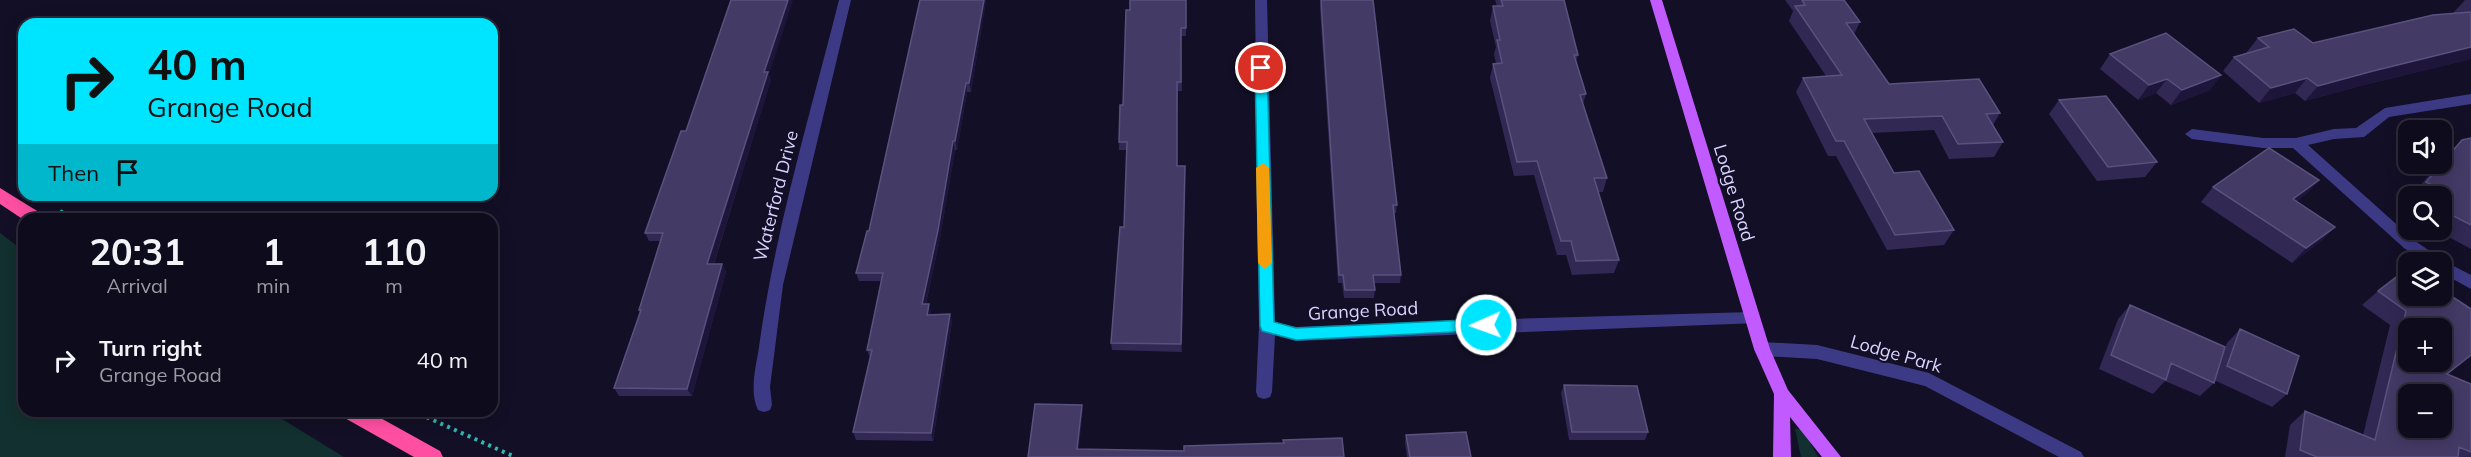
<!DOCTYPE html>
<meta charset="utf-8">
<style>
body{margin:0;font-family:Mulish,sans-serif;background:#171425;color:#f1f3f6;height:100vh;display:flex;flex-direction:column;font-size:22px;white-space:nowrap}
*{box-sizing:border-box;margin:0}
p{font-size:20px;color:#9b9ba3}
.icon{flex:none;width:33px;height:33px;fill:none;stroke:currentColor;stroke-width:2;stroke-linecap:round;stroke-linejoin:round}
.map{position:relative;flex:1;overflow:hidden}
.panel{position:absolute;left:18px;top:213px;width:480px;height:204px;display:flex;flex-direction:column;background:#0e0b1c;border-radius:18px;box-shadow:0 3px 15px #0003,0 0 0 2px #2e2b3b}
.panel>*{flex:none}
.hud{position:absolute;left:18px;top:18px;width:480px;height:183px;border-radius:18px;box-shadow:0 3px 15px #0003,0 0 0 2px #2e2b3b;background:#00e5ff;color:#111;overflow:hidden}
.tools{position:absolute;left:2398px;top:120px;display:grid;gap:12px}
.tools a{display:grid;place-items:center;width:54px;height:54px;border-radius:12px;background:#0e0b1c;box-shadow:0 3px 15px #0003,0 0 0 2px #2e2b3b;font-size:30px}
.pin{position:absolute;display:grid;place-items:center;width:51px;height:51px;color:#fff;margin:-26px;border:3px solid #fff;border-radius:50%;box-shadow:0 2px 6px #0007}
.me{position:absolute;width:66px;margin:-33px;rotate:268deg;stroke-linejoin:round;filter:drop-shadow(0 0 4px #0008)}
.turn{display:flex;align-items:center;gap:21px;height:126px;padding:0 30px;font-size:27px}
.turn .icon{width:78px;height:78px;stroke-width:2.5}
.turn b{display:block;font-size:42px;line-height:51px}
.then{display:flex;align-items:center;height:57px;padding:0 30px;background:#0003;gap:12px;font-size:22px}
.eta{display:flex;justify-content:space-evenly;align-items:center;height:102px;text-align:center}
.eta b{font-size:36px;font-weight:700;line-height:42px}
ul{padding:0;list-style:none}
li{display:flex;align-items:center;gap:18px;height:90px;padding:0 30px}
li div{flex:1}
li b{display:block;font-size:22px}
li em{font-style:normal}
.map>svg:first-child{display:block}
.green{fill:#12302f}
.lines{fill:none;stroke-linecap:round;stroke-linejoin:round}
.path{stroke:#2fb8b0;stroke-width:4;stroke-dasharray:3 4.5;stroke-linecap:butt}
.minor{fill:#3d3a85;fill-rule:evenodd}
.major{fill:#c25bff;fill-rule:evenodd}
.highway{fill:#ff4fa3;fill-rule:evenodd}
.wall{fill:#312854}
.shaded-wall{fill:#1d163a}
.building{fill:#433a66;stroke:#5a527e;stroke-width:1.5;fill-rule:evenodd}
.route{fill:#00e5ff;stroke:#0095a6;stroke-width:1.5}
.slow{fill:#f59e0b}
.labels{text-anchor:middle;stroke-width:4.5;stroke-linejoin:round;paint-order:stroke}
.street-label{font-size:18px;fill:#d9d4ff;stroke:#130f26}
</style>
<div class="map">
<svg width="2471" height="457" viewBox="0 0 2471 457">
<rect width="100%" height="100%" fill="#130f26"/>
<path class="green" d="M0 233 24 251V411H269L344 457H0Z
M1795 429H1803L1818 457H1801Z"/>
<g class="lines">
<path class="path" d="M60 211 73 219
M413 411 515 457"/>
<path class="minor" d="M839 0H851L783 285 770 387 772 405 770 410 764 412 758 410C749 391 756 367 759 347 775 230 810 115 839 0Z
M1255 0H1267L1275 322 1296 327 1441 321 1752 312 1758 313 1760 318 1758 323 1296 341 1275 335 1272 392 1270 397 1264 399 1258 397 1256 392 1259 326Z
M2471 94V104L2389 117 2364 137 2334 139 2308 145 2414 240 2444 261 2471 275V289L2442 273V262H2426L2404 248 2293 148H2263L2192 139 2185 134 2192 129 2263 138H2296L2334 129 2356 128 2385 108Z
M1762 342 1817 345 1929 373 2081 452 2084 457H2059L1925 386 1817 359 1762 356 1756 354 1754 349 1756 344Z"/>
<path class="major" d="M1650 0H1662L1770 349 1788 390 1841 457H1822L1790 417 1791 457H1773L1774 394 1754 349Z"/>
<path class="highway" d="M0 188 42 214 45 219 24 220 0 204Z
M340 411H368L440 451 443 457H414L343 417Z"/>
</g>
<path class="wall" d="M986 0 971 92H967L957 150H955L940 238 926 304 931 312V315L950 314 952 322 933 441 856 440 853 432 870 358 867 350 881 281H859L856 273 869 231Z
M1186 0V36H1181L1182 91H1178L1177 166 1185 175 1182 352 1112 350 1111 343 1124 227 1127 150H1119V142L1123 105Z
M1321 0 1397 205 1396 213H1394L1401 275 1400 283H1374L1375 290 1374 298H1344L1342 283H1338L1320 8Z
M1495 0H1564L1578 55 1576 62 1586 94 1583 104 1607 178 1603 192H1598L1619 260 1614 273 1572 275 1566 255H1557L1534 175 1514 176 1490 78 1493 64H1496L1494 54 1496 47 1490 21 1493 6H1497Z
M1785 0H1844L1860 22 1854 34 1889 84 2000 113 1993 125 2003 142 1994 157 1949 159 1934 130 1872 133 1894 173 1954 230 1944 245 1887 250 1836 156H1828L1796 92 1803 78 1826 76 1789 21 1793 11Z
M2465 0H2471V59L2360 86 2305 101 2295 93 2259 103 2223 71 2234 57 2246 53 2258 38 2313 43 2453 13Z
M2110 54 2221 75 2210 90 2171 105 2156 93 2138 100 2100 69Z
M769 75 771 80 714 264H722L726 272 692 396H619L614 388 640 313 639 310 660 241H649L645 233Z
M2059 100 2157 162 2145 177 2097 181 2049 114Z
M2471 138V249L2436 230H2442V196H2411L2439 164H2442V160L2462 140Z
M2319 180 2306 194 2296 202 2335 227 2321 241 2292 263 2201 202 2213 187Z
M2408 268 2447 374 2471 384V457H2285L2290 425 2305 411 2363 435 2390 325 2362 305 2378 291Z
M2130 305 2221 358 2227 343 2240 329 2287 394 2272 407 2214 380V383L2200 396 2165 381 2153 394 2099 369 2118 319Z
M1564 385 1648 432 1645 440H1569L1561 393Z
M1406 435 1471 457H1407L1405 442Z"/>
<path class="shaded-wall" d="M788 0H793L769 75 771 80 711 272 707 264 764 72Z
M984 0H986L971 92 969 83Z
M2471 47V59L2360 86 2305 101 2318 86 2373 71Z
M2221 75 2210 90 2171 105 2182 90Z
M2307 78 2295 93 2259 103 2271 88Z
M2167 79 2156 93 2138 100 2149 85Z
M966 83 967 92 957 150 955 141Z
M953 141 955 150 940 238 924 312 922 304Z
M1185 166V175L1182 352 1181 344Z
M2319 180 2306 194 2279 214 2293 199Z
M2335 227 2321 241 2292 263 2306 248Z
M722 264 726 272 692 396 687 389Z
M929 304 931 312 930 323 927 315Z
M950 314 952 322 933 441 931 433Z
M1082 405 1083 412 1078 456 1077 449Z"/>
<path class="building" d="M731 0H788L764 72H768L707 264H722L687 389 614 388 641 310H639L663 233H645L681 131H686Z
M920 0H984L969 83H966L955 141H953L938 230 922 304H929L927 315 950 314 931 433 853 432 872 350H867L883 273H856L867 231H869Z
M1130 0H1186V28H1181V82H1177V166H1185L1181 344 1111 343 1120 227H1124L1127 142H1119L1120 105H1123L1126 10H1130Z
M1321 0H1373L1397 205H1393L1401 275H1373L1375 290H1345L1343 275H1339Z
M1501 0H1564L1578 55H1574L1586 94 1580 95 1607 178H1594L1619 260 1576 261 1571 241H1561L1537 161 1517 162 1493 64 1502 63 1497 40H1500L1493 6H1503Z
M1802 0H1844L1860 22 1846 23 1889 84 1979 79 2000 113 1986 114 2003 142 1958 144 1942 116 1864 119 1894 173 1919 171 1954 230 1895 235 1844 141H1836L1803 78 1842 75 1795 6 1805 5Z
M2471 12V47L2373 71 2318 86 2307 78 2271 88 2234 57 2269 47 2258 38 2294 29 2313 43 2433 15Z
M2166 33 2221 75 2182 90 2167 79 2149 85 2110 54Z
M2106 96 2157 162 2108 167 2059 100Z
M2471 138V225L2442 210V196H2439L2443 191 2426 182 2462 140Z
M2269 148 2319 180 2293 199 2335 227 2306 248 2213 187Z
M2408 268 2409 296H2442V290L2471 309V355L2447 374 2471 384V452L2459 447 2458 457H2317L2300 450 2305 411 2375 440 2406 311 2378 291ZM2409 328H2442V362H2409ZM2409 394H2442V428H2409Z
M2130 305 2225 347 2214 383 2171 363 2166 380 2111 355Z
M2240 329 2299 356 2287 394 2227 366Z
M1564 385 1637 386 1648 432H1572Z
M1035 404 1082 405 1077 449 1184 451V446L1284 443 1283 440 1342 438 1344 457H1028Z
M1466 432 1471 457H1410L1406 435Z"/>
<path class="route" d="M1261 64 1267 68 1274 322 1296 328 1486 319 1491 321 1493 325 1491 330 1296 340 1262 331 1260 326 1255 68Z"/>
<path class="slow" d="M1263 163 1269 168 1272 263 1265 269 1258 263 1256 168Z"/>
<g class="labels">
<g class="street-label">
<text transform="translate(1734 193) rotate(73)" y="6">Lodge Road</text>
<text transform="translate(776 196) rotate(-76)" y="6">Waterford Drive</text>
<text transform="translate(1363 311) rotate(-3)" y="6">Grange Road</text>
<text transform="translate(1896 354) rotate(16)" y="6">Lodge Park</text>
</g>
</g>
</svg>
<div class="tools">
<a><svg class="icon" aria-label="sound" viewBox="0 0 24 24"><path d="M4 9h4l5-4v14l-5-4H4zM17 9q2 3 0 6"/></svg></a>
<a><svg class="icon" aria-label="search" viewBox="0 0 24 24"><circle cx="10" cy="10" r="6"/><path d="M15 15l6 6"/></svg></a>
<a><svg class="icon" aria-label="layers" viewBox="0 0 24 24"><path d="M12 4l9 5-9 5-9-5zM3 14l9 5 9-5"/></svg></a>
<a>+</a>
<a>−</a>
</div>
<div class="pin" style="left:1261px;top:68px;background:#d93025"><svg class="icon" aria-label="arrive" viewBox="0 0 24 24"><path d="M6 21V4h12l-3 4 3 4H6"/></svg></div>
<svg class="me" style="left:1486px;top:325px" viewBox="-20 -20 40 40"><circle r="17" fill="#00e5ff" stroke="#fff" stroke-width="3"/><path d="M0-11L8 9 0 5-8 9z" fill="#fff"/></svg>
<div class="hud">
<div class="turn"><svg class="icon" aria-label="right" viewBox="0 0 24 24"><path d="M7 20v-9h11M14 6l5 5-5 5"/></svg><div><b>40 m</b>Grange Road</div></div>
<div class="then">Then<svg class="icon" aria-label="arrive" viewBox="0 0 24 24"><path d="M6 21V4h12l-3 4 3 4H6"/></svg></div>
</div>
<section class="panel">
<div class="eta">
<div><b>20:31</b><p>Arrival</p></div>
<div><b>1</b><p>min</p></div>
<div><b>110</b><p>m</p></div>
</div>
<ul>
<li><svg class="icon" aria-label="right" viewBox="0 0 24 24"><path d="M7 20v-9h11M14 6l5 5-5 5"/></svg><div><b>Turn right</b><p>Grange Road</p></div><em>40 m</em></li>
</ul>
</section>
</div>
